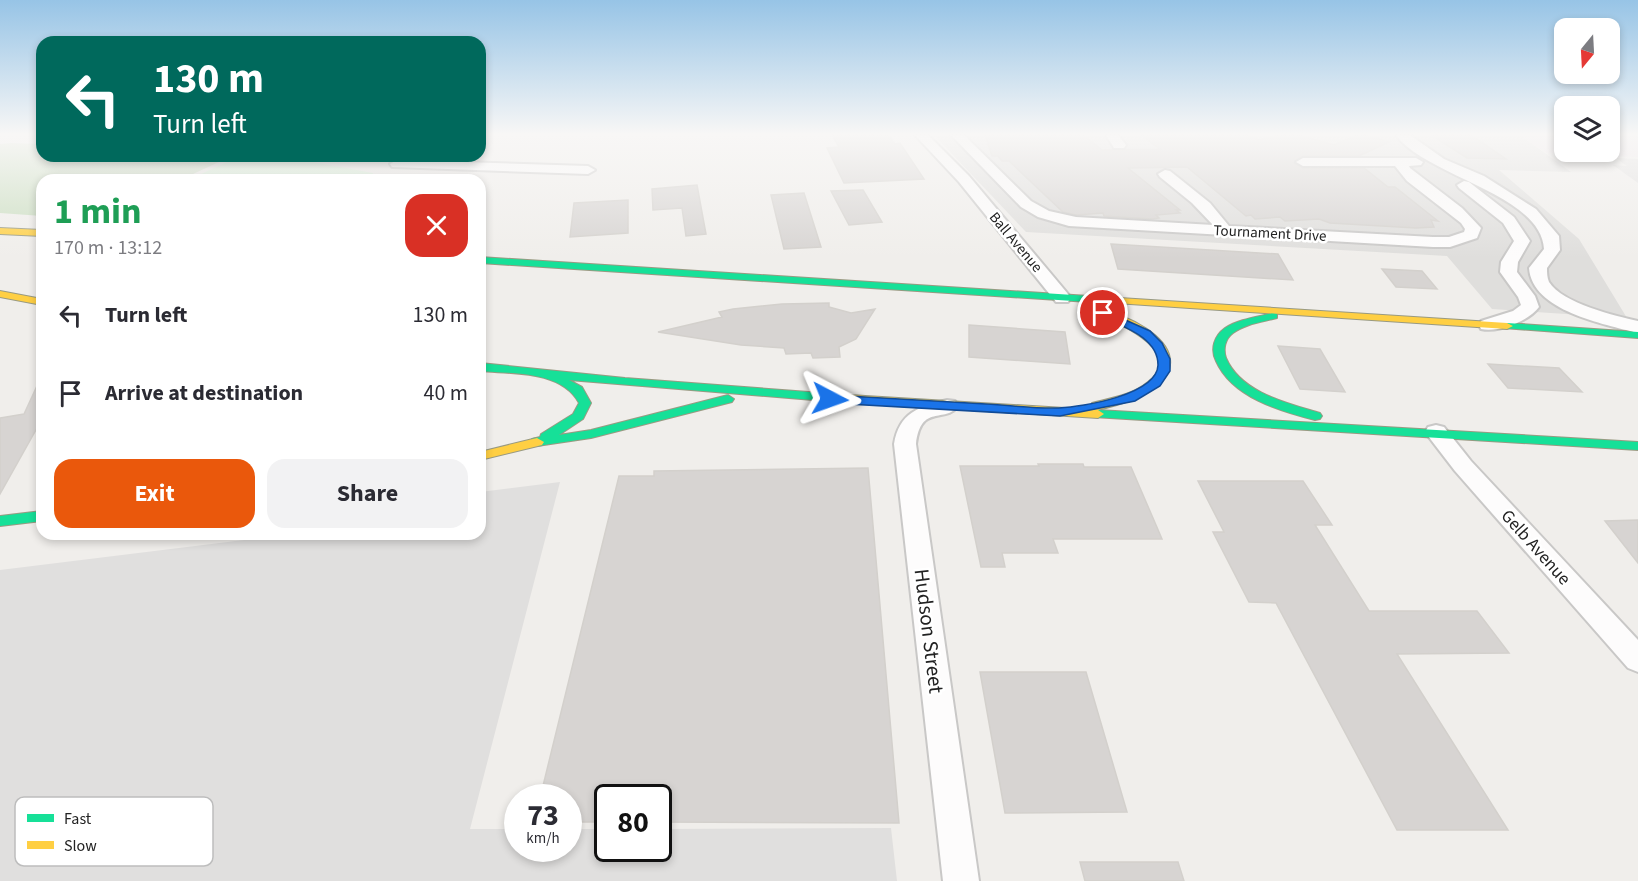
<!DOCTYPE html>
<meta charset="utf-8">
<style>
body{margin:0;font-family:"Source Sans 3",sans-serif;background:#f2f2f3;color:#2b2b33;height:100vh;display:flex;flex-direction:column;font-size:22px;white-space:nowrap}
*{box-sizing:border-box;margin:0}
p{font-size:20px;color:#7c7c81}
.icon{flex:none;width:33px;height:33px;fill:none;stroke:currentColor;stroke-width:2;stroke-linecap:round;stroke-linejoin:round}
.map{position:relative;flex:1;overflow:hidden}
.side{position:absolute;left:36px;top:174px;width:450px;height:366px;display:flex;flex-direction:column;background:#fff;border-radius:18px;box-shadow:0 3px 9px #0003}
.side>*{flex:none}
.banner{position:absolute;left:36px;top:36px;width:450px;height:126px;border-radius:18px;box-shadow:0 3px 9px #0003;background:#00695c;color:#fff;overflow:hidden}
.needle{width:39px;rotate:198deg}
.buttons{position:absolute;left:1554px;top:18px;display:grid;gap:12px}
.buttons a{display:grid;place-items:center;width:66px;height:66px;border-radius:12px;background:#fff;box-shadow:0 3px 9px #0003;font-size:30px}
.speed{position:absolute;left:504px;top:784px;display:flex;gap:12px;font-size:30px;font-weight:700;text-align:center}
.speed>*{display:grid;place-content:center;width:78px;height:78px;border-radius:50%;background:#fff;box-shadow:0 3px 9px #0003;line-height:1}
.speed small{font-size:15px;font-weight:400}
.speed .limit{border:3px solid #111;border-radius:9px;background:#fff;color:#111}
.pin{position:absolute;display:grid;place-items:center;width:51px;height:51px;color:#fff;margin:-26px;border:3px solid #fff;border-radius:50%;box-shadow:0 2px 6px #0007}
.me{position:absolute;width:66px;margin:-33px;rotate:94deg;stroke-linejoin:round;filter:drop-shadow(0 0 4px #0008)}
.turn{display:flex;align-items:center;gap:21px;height:126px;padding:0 18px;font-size:27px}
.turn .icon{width:78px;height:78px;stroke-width:2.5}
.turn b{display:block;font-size:42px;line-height:51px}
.round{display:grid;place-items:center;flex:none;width:63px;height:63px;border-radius:18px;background:#f2f2f3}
.head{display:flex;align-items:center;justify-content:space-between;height:102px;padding:0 18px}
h1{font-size:36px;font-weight:700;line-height:45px;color:#1e9e55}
.button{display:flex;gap:12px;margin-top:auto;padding:12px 18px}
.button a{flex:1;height:69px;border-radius:18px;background:#ea580c;color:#fff;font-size:24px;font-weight:700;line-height:69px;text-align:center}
.button a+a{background:#f2f2f3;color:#2b2b33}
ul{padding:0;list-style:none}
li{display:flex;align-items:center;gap:18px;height:78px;padding:0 18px}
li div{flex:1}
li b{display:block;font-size:22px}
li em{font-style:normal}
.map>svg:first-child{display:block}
.residential{fill:#dfdedc}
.industrial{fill:#ede4e9}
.forest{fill:#cbdec1}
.park{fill:#daf5da}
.parking{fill:#e0dfde}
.building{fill:#d7d4d2;stroke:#d3d0cc;stroke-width:1.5}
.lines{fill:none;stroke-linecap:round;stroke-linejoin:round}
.street-casing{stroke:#c9c8c7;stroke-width:4}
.fast-casing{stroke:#999a82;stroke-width:2}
.slow-casing{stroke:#999a82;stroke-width:2}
.street{fill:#fdfcfc;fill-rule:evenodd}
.fast{fill:#16e098;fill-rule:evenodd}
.slow{fill:#ffcf43;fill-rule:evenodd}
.route{fill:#1a73e8;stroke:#114b97;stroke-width:1.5}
.labels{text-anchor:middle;stroke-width:5;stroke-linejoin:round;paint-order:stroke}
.far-street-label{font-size:15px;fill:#222;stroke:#fff}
.street-label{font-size:18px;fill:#222;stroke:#fff}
.near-street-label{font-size:21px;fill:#222;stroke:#fff}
.key{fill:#fff;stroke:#bdbdbd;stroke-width:1.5}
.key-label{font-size:16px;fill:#222}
</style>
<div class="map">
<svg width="1638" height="881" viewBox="0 0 1638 881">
<rect width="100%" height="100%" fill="#f0eeeb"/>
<path class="residential" d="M934 135H1520L1571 172 1499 170 1579 239 1627 318 1492 309 1447 256 1026 232Z"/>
<path class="industrial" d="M1520 135H1564V152H1610V135H1638V157L1546 153Z"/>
<path class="forest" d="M11 143 42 144V156H232L180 180H42V216L0 213V144Z"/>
<path class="park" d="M240 156H280L373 173 372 180H188Z"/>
<path class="parking" d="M1616 158 1638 159V183L1613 165 1627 166Z
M560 482 470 829H517L518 849H568L569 829H607L608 849H658L659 829 891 828 897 881H0V570L293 534H480V492Z"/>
<path class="building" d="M832 135H888L895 144 900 143 924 179 844 183 827 148 839 147Z
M985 135H1083L1102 150 1160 149 1141 135H1247L1259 140 1279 135H1299L1334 145 1357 135H1365L1389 142 1359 156H1303L1294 163 1303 168H1364L1388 187H1395L1438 221 1431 220 1434 227 1416 228 1330 223 1319 219 1285 221 1280 217 1255 219 1251 215 1246 216 1187 167 1128 168 1180 210H1176L1180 213 1156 215 1159 218 1152 219 1104 216 1103 213 1076 215 1063 212 1009 161H1002L998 156H992Z
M1431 135H1471L1506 159 1467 158Z
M697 185 706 234 686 236 682 208 653 210 652 189Z
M863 190 882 222 849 225 831 191Z
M804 193 821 247 784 249 771 195Z
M628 200V233L570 237 574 203Z
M1111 244 1278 254 1293 280 1118 269Z
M1382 269 1422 271 1437 289 1396 287Z
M829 303V307L851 313 875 309 856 339 839 347 840 357 813 358 811 353 786 354 784 348 741 345 658 332 722 317 719 312 733 309 782 304Z
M969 325 1065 332 1070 364 969 357Z
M1278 346 1320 349 1345 392 1300 389Z
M1488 364 1559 368 1582 392 1508 388Z
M42 375V419L0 494V418L24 414Z
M1038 464H1083L1084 467H1131L1162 539H1053L1058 553H1002L1005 567H981L960 466H1039Z
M868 468 899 823 658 822V798H608V822H568V798H540L619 476H654V471Z
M1198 481H1303L1332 525H1315L1369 611H1477L1509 653 1397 654 1508 830H1397L1276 603 1249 602 1213 532H1224Z
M1638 520V563L1605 521Z
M980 672H1086L1127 812 1005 813Z
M1080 862H1178L1184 881H1085Z"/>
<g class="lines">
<defs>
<path id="street" d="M915 135H928L969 176 1068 294 1071 298 1068 302H1056L959 182Z
M951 135H964L1031 201 1049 211 1076 217 1213 225 1192 203 1160 177 1158 174 1165 170 1170 171 1210 203 1229 226 1433 237H1449L1464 232 1465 229 1461 223 1407 181 1395 166H1303L1296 162 1303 158H1416L1423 162 1421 165 1409 166 1410 168 1462 208 1481 228 1477 238 1450 247H1433L1069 226 1038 217 1021 207Z
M1106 135H1118L1126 145 1124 148H1114Z
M1396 135H1410L1444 159 1484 176 1536 209 1559 236 1560 250 1547 268C1547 273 1547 277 1549 282 1562 303 1615 316 1638 321V333C1604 324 1532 311 1529 268L1544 249C1541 194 1425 176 1396 135Z
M397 160 588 166 595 170 588 174 392 167 390 164Z
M1464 181 1469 182 1514 217 1530 241 1518 262 1517 272 1535 296 1539 307C1529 321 1498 333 1481 329L1479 325 1481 321 1513 311 1521 305 1518 297 1500 272 1501 262 1514 241 1503 223 1459 188 1457 185Z
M947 400 955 401 958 406C945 424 921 403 916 444L979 881H943L894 444C899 413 919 406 947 400Z
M1436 425 1444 427 1471 461 1638 640V672L1628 668 1455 471 1425 432 1428 427Z"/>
<path id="fast" d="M480 257 1104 297 1109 300 1104 303 480 263Z
M1273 313 1277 314V318C1262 322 1245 324 1233 333 1225 339 1223 349 1226 358 1241 393 1287 403 1320 413L1322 416 1320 419 1315 420C1279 411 1232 397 1216 361 1210 349 1214 336 1225 328 1239 319 1257 317 1273 313Z
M1507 323 1638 332V338L1503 328 1501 326Z
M480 363 625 378 849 395 855 399 849 403 569 380 582 387 591 403 583 419 559 435 591 430 728 395 734 399 732 402 591 438 537 446 530 442 532 439 540 437 541 434 573 414 579 403C561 370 512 374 480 371Z
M1098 410 1638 442V450L1093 417 1092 414 1093 411Z
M42 511V521L0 526V516Z"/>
<path id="slow" d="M0 228 42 230V236L0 234Z
M0 291 42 299V305L0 297Z
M1104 297 1507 323 1513 326 1507 329 1100 302V298Z
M1091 306C1183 329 1207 386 1097 410L1092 409 1091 406 1092 403C1112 398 1132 395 1148 382 1190 350 1109 318 1087 311L1085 309Z
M849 395 1098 410 1104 414 1098 418 845 402 843 399Z
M537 438 544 442 542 445 480 460V452Z"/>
</defs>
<use href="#street" class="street-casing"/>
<use href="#fast" class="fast-casing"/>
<use href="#slow" class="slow-casing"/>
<use href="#street" class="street"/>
<use href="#fast" class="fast"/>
<use href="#slow" class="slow"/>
</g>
<linearGradient id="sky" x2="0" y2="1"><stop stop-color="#97c4e6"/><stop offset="0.52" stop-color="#f8f7f6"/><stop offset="1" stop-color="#f8f7f6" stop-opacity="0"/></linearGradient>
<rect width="1638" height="258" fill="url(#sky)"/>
<path class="route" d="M1103 310 1150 331 1162 343 1170 359V371L1160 386 1135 401 1060 416 830 403 823 399 830 395C882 398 934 401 986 404 1010 405 1035 409 1059 408 1082 407 1157 395 1158 365 1158 336 1120 326 1099 315L1097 313Z"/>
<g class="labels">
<g class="far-street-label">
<text transform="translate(1270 233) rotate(3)" y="5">Tournament Drive</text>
<text transform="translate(1016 242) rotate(50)" y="5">Ball Avenue</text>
</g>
<g class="street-label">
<text transform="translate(1536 547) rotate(48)" y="6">Gelb Avenue</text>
</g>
<g class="near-street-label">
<text transform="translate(929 631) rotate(83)" y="7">Hudson Street</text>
</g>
</g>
<rect x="15" y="797" width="198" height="69" rx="9" class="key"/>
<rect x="27" y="814" width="27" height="8" fill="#16e098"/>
<rect x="27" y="841" width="27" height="8" fill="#ffcf43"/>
<g class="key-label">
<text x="64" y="824">Fast</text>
<text x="64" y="851">Slow</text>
</g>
</svg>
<div class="buttons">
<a><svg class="needle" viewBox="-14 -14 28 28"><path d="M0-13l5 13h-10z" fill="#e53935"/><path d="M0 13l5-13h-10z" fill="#7c7c81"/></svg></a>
<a><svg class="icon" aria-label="layers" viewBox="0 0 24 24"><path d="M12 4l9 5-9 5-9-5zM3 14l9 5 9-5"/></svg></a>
</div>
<div class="speed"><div>73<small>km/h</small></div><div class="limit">80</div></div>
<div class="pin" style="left:1103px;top:313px;background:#d93025"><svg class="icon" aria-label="arrive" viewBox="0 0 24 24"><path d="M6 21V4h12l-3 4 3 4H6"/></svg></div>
<svg class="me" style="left:830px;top:399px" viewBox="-20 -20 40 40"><path d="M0-17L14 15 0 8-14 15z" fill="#1a73e8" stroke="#fff" stroke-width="4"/></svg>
<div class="banner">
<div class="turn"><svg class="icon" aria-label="left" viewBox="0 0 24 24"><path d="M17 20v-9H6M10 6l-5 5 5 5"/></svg><div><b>130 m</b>Turn left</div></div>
</div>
<section class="side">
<div class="head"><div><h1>1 min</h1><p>170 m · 13:12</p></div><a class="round" style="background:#d93025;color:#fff"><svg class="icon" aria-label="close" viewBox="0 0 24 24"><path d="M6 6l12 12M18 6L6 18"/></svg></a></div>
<ul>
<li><svg class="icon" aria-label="left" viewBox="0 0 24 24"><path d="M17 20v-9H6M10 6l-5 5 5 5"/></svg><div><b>Turn left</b></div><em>130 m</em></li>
<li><svg class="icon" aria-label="arrive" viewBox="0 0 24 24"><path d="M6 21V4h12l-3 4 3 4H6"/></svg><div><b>Arrive at destination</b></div><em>40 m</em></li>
</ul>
<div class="button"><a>Exit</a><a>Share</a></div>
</section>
</div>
